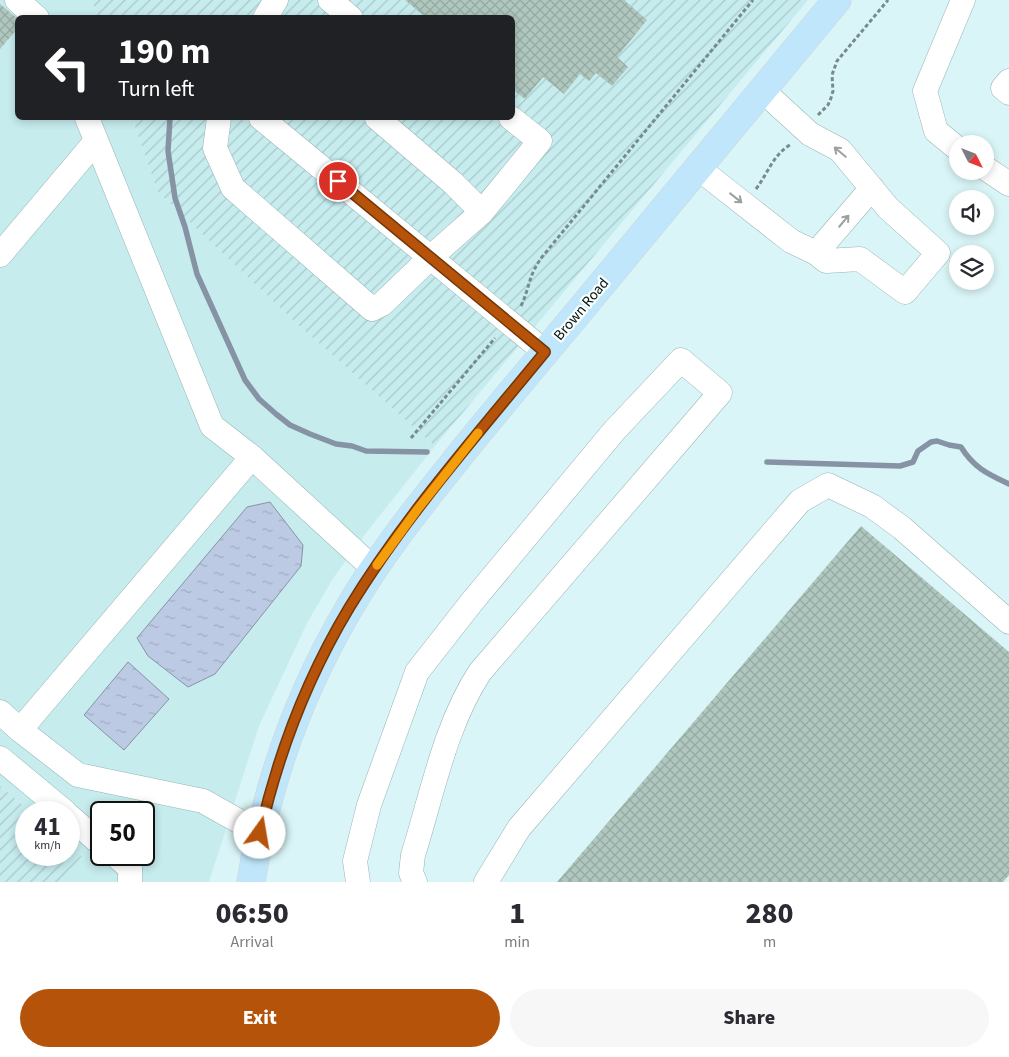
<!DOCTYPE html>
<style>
body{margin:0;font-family:"Source Sans 3",sans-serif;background:#f7f7f7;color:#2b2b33;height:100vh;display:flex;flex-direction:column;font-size:19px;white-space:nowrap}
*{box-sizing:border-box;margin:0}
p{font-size:16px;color:#7c7c81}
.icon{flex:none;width:28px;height:28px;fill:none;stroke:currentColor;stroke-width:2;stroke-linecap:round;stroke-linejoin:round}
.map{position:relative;height:882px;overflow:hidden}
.side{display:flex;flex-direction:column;background:#fff;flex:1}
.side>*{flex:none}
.top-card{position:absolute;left:15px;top:15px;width:500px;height:105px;border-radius:8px;box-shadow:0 2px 8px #0003;background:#202124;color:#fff;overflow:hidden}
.needle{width:32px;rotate:132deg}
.buttons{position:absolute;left:949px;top:135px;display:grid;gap:10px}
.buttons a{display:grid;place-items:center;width:45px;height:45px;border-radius:50%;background:#fff;box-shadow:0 2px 8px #0003;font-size:25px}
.speed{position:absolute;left:15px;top:801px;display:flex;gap:10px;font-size:25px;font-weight:700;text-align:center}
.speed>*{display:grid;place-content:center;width:65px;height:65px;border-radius:50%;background:#fff;box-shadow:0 2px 8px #0003;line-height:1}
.speed small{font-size:12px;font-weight:400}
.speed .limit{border:2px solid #111;border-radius:8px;background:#fff;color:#111}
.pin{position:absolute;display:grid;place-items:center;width:42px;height:42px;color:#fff;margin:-21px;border:2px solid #fff;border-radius:50%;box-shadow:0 1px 5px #0007}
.me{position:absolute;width:55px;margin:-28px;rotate:13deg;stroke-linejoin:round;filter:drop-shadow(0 0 4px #0008)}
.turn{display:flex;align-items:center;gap:18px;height:105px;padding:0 20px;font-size:22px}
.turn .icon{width:65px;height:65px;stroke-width:2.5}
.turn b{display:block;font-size:35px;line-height:42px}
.eta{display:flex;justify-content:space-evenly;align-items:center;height:85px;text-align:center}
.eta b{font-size:30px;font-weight:800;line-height:35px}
.primary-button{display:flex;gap:10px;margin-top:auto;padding:10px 20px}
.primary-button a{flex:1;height:58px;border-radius:30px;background:#b45309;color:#fff;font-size:20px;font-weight:800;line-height:58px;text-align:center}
.primary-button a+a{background:#f7f7f7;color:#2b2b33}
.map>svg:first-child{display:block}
.built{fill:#c6ecee;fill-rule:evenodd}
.industrial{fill:url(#industrial-furrows)}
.water{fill:url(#water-ripples);stroke:#8693a5}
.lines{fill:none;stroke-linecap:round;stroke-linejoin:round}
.stream{stroke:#8693a5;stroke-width:5.5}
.building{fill:url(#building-cross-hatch)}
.minor-casing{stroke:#99b4b6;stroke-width:25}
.major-casing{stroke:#d3d4d4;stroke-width:29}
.path{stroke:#788b8c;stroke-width:3;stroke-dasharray:4 2.5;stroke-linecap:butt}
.minor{stroke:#fff;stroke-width:24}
.major{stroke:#bfe6fb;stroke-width:28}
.oneway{stroke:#9ca0a0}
.route-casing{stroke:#753606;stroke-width:12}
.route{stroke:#b45309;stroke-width:9}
.slow{stroke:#f59e0b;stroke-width:9}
.labels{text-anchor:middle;stroke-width:4.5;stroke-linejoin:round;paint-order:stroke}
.street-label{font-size:15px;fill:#081212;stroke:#f8fefe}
</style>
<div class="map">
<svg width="1009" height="882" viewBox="0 0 1009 882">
<defs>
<pattern id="industrial-furrows" width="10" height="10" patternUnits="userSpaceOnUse" patternTransform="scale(1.25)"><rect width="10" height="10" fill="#c6ecee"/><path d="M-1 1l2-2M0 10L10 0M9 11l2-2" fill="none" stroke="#a9c9cb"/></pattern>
<pattern id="water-ripples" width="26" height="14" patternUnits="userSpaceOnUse" patternTransform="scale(1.25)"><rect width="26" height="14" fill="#bccae4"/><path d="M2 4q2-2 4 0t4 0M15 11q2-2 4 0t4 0" fill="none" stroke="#a0acc3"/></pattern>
<pattern id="building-cross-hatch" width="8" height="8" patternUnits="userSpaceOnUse" patternTransform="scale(1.25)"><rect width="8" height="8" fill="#afc7be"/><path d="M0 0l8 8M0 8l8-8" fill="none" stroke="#95aaa2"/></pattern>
</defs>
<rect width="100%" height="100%" fill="#daf5f7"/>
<path class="built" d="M0 0H92L98 17 18 18V118H132L158 192 295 322 435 446 366 533 334 577 307 623 259 726 209 882H61L82 856 69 844V812H31L0 786ZM101 812H144V855H101Z"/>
<path class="industrial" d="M92 0H808L435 446 295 322 158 192 132 118H512V18H98Z
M0 786 31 812H26V855H69V844L82 856 61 882H0Z"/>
<path class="water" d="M270 502 303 545 301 566 215 674 188 687 148 656 137 638 247 507Z
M128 662 169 699 124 750 84 715Z"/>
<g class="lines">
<path class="stream" d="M170 118 168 151 175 198 185 227 197 274 245 380 259 399 276 414 290 425 310 434 336 444 352 446 366 451 427 452
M767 462 900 466 913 462 918 451 931 442 937 441 949 445 961 447C974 468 988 474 1009 484"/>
</g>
<path class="building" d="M405 0H624L647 20 617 57 628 67 612 86 596 73 589 81 580 74 564 94 543 77 525 99 512 89V18H426Z
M0 4 18 19V28L0 49Z
M861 526 1009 652V875L1003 882H557Z"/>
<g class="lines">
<defs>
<path id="minor" d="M17 0 37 18
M330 0 351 18
M265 18 276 0
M1009 81 1003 88 1009 93
M87 118 212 426 252 457 374 569
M219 118 215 148 233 188 372 309 382 304 431 257 482 212
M261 118 545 352
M377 118 453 183 482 212 540 141 511 118
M958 149 936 131 925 91 963 0
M698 168 791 241 816 253 826 261 860 259 905 292 938 253 888 208 840 150 810 134 762 90
M985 168 1009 184
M816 253 872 188
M0 255 96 141
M252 457 20 730 78 775 203 801 260 833
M0 712 20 730
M0 758 65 812
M69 816 101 844
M115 855 130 868V882
M358 882 355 861 369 805 417 672 471 603 614 431 681 360 720 393 480 672C445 725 432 795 413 855L411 873 415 882
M486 882 519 828 800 501 828 485 872 506 902 528 1009 622"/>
<path id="major" d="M251 882C266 785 299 694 348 610 378 558 415 511 452 465 491 416 532 368 572 320 660 213 749 107 837 0"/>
</defs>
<use href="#minor" class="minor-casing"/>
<use href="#major" class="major-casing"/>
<path class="path" d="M818 115 828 105 831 98 833 91 832 75 837 61 888 0
M756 189C768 173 773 155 790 145
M521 306C530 287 528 276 542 257L753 0
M411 438 495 338"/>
<use href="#minor" class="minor"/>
<use href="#major" class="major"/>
</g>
<defs><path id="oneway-shaft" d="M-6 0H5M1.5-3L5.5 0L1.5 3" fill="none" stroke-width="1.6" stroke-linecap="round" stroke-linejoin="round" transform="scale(1.25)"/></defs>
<g class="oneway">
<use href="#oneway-shaft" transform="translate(840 152) rotate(-140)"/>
<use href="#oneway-shaft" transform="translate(736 198) rotate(38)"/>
<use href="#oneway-shaft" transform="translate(844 221) rotate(-50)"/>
</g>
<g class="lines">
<defs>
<path id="route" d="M260 833C278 754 307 678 349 608 405 516 477 435 545 352L338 181"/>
</defs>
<use href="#route" class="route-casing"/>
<use href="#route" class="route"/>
<path class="slow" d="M377 565 417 510 478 433"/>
</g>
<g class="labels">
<g class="street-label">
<text transform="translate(581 309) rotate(-50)" y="5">Brown Road</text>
</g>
</g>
</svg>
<div class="buttons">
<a><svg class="needle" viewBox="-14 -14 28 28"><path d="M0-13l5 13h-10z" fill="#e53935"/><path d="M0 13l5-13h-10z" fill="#7c7c81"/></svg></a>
<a><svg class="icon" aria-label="sound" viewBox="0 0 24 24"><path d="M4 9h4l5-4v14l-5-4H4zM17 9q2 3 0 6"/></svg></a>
<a><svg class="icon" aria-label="layers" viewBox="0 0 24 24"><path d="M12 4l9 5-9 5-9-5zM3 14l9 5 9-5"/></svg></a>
</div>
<div class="speed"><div>41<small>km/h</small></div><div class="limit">50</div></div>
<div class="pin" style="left:338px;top:181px;background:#d93025"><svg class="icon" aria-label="arrive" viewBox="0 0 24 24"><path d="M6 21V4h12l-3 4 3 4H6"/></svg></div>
<svg class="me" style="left:260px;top:833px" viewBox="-20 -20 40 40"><circle r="19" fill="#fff"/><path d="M0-13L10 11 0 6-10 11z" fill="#b45309"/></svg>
<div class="top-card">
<div class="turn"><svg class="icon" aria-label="left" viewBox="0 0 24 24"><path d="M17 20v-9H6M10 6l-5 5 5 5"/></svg><div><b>190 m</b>Turn left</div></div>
</div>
</div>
<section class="side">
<div class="eta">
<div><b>06:50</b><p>Arrival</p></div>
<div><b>1</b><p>min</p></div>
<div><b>280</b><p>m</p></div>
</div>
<div class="primary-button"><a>Exit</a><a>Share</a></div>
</section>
